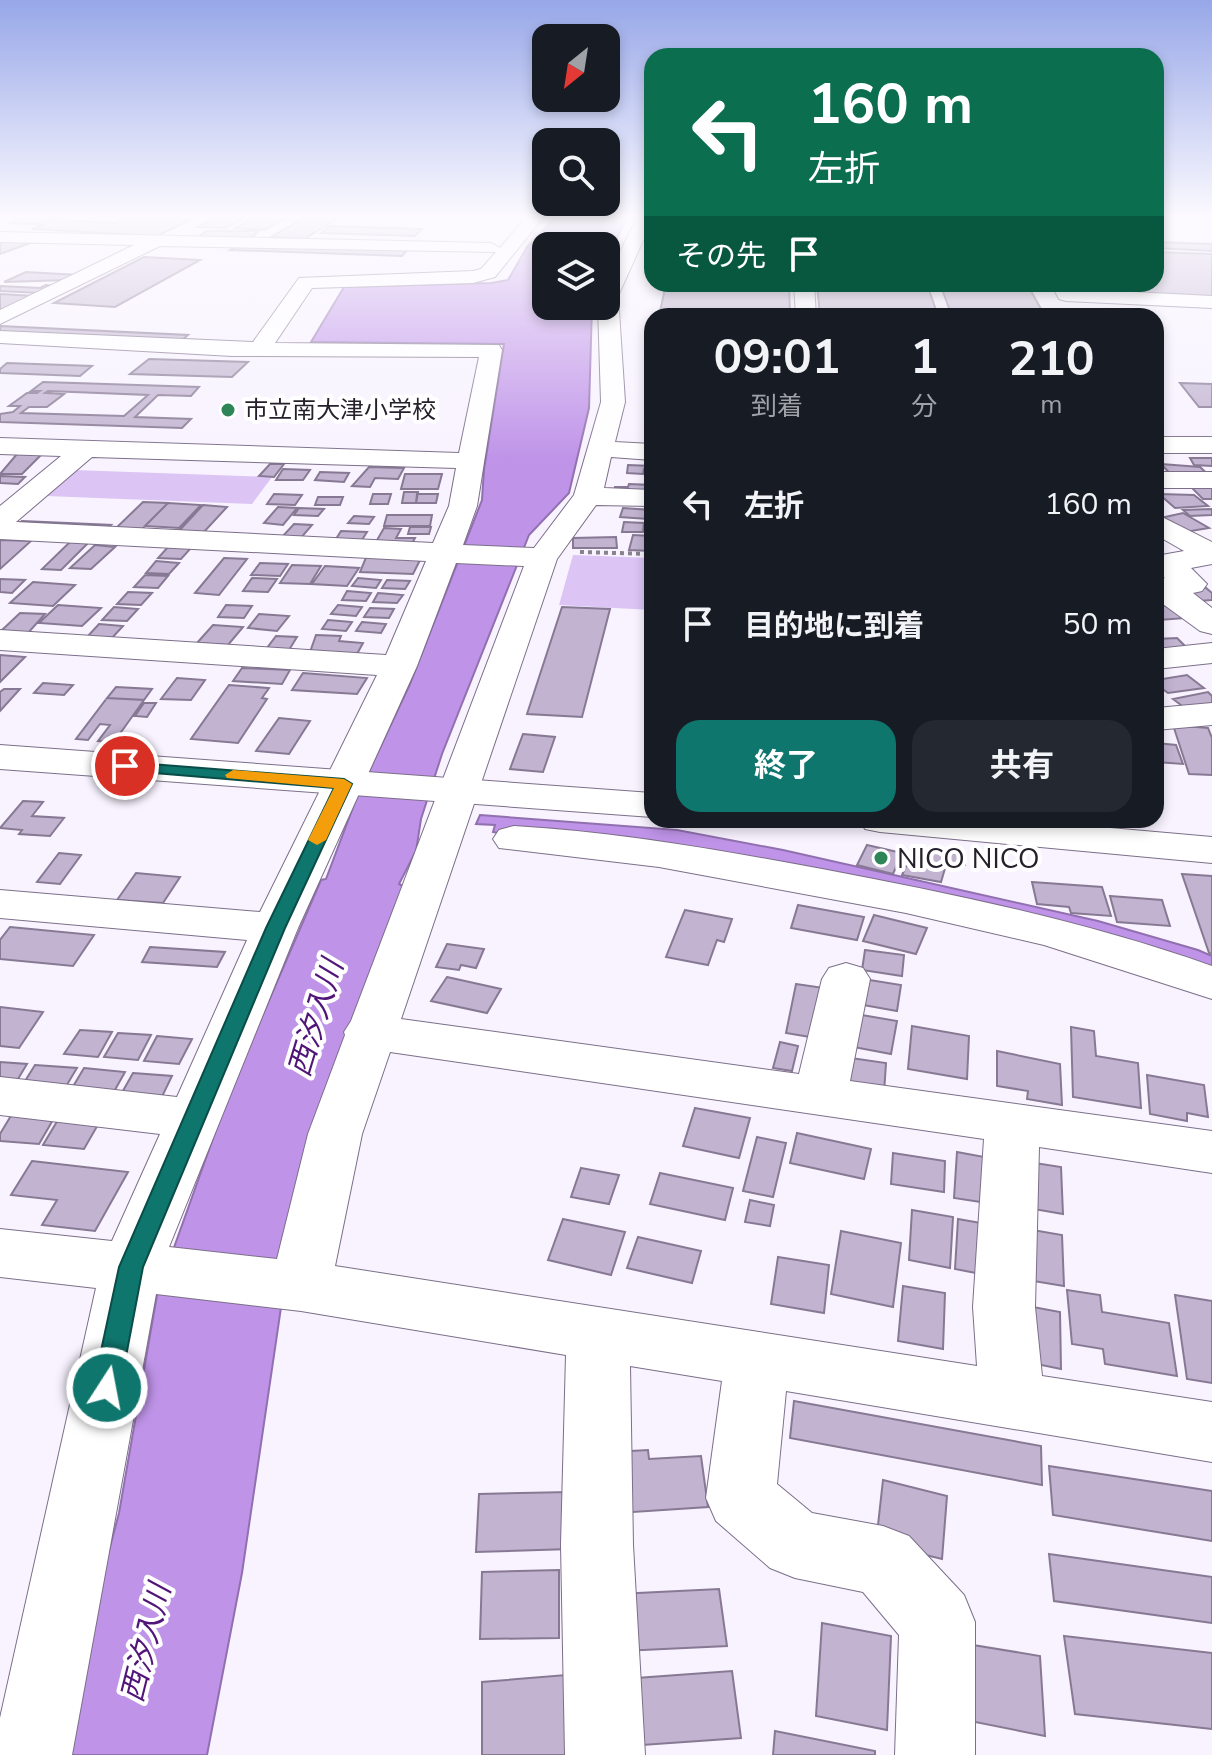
<!DOCTYPE html>
<html lang="ja">
<meta charset="utf-8">
<style>
body{margin:0;font-family:"Nunito Sans","Noto Sans JP",sans-serif;background:#242831;color:#f1f3f6;height:100vh;display:flex;flex-direction:column;font-size:30px;white-space:nowrap}
*{box-sizing:border-box;margin:0}
p{font-size:26px;color:#9ea1a6}
.icon{flex:none;width:44px;height:44px;fill:none;stroke:currentColor;stroke-width:2;stroke-linecap:round;stroke-linejoin:round}
.map{position:relative;flex:1;overflow:hidden}
.panel{position:absolute;left:644px;top:308px;width:520px;height:520px;display:flex;flex-direction:column;background:#171b24;border-radius:24px;box-shadow:0 4px 12px #0003}
.panel>*{flex:none}
.hud{position:absolute;left:644px;top:48px;width:520px;height:244px;border-radius:24px;box-shadow:0 4px 12px #0003;background:#0b6e4f;color:#fff;overflow:hidden}
.needle{width:52px;rotate:210deg}
.controls{position:absolute;left:532px;top:24px;display:grid;gap:16px}
.controls a{display:grid;place-items:center;width:88px;height:88px;border-radius:16px;background:#171b24;box-shadow:0 4px 12px #0003;font-size:40px}
.pin{position:absolute;display:grid;place-items:center;width:68px;height:68px;color:#fff;margin:-34px;border:4px solid #fff;border-radius:50%;box-shadow:0 2px 8px #0007}
.me{position:absolute;width:88px;margin:-44px;rotate:11deg;stroke-linejoin:round;filter:drop-shadow(0 0 6px #0008)}
.turn{display:flex;align-items:center;gap:28px;height:168px;padding:0 32px;font-size:36px}
.turn .icon{width:104px;height:104px;stroke-width:2.5}
.turn b{display:block;font-size:56px;line-height:68px}
.then{display:flex;align-items:center;height:76px;padding:0 32px;background:#0003;gap:16px;font-size:30px}
.eta{display:flex;justify-content:space-evenly;align-items:center;height:136px;text-align:center}
.eta b{font-size:48px;font-weight:700;line-height:56px}
.action{display:flex;gap:16px;margin-top:auto;padding:16px 32px}
.action a{flex:1;height:92px;border-radius:24px;background:#0f766e;color:#fff;font-size:32px;font-weight:700;line-height:92px;text-align:center}
.action a+a{background:#242831;color:#f1f3f6}
ul{padding:0;list-style:none}
li{display:flex;align-items:center;gap:24px;height:120px;padding:0 32px}
li div{flex:1}
li b{display:block;font-size:30px}
li em{font-style:normal}
.map>svg:first-child{display:block}
.green{fill:#dcc4f5}
.water{fill:#bf93e8;stroke:#9170af;stroke-width:2}
.building{fill:#c2b4d1;stroke:#877994;stroke-width:2;fill-rule:evenodd}
.lines{fill:none;stroke-linecap:round;stroke-linejoin:round}
.minor-casing{stroke:#7c6f89;stroke-width:2}
.highway-casing{stroke:#7c6f89;stroke-width:2}
.path{stroke:#87828e;stroke-width:4;stroke-dasharray:4 4;stroke-linecap:butt}
.minor{fill:#fff;fill-rule:evenodd}
.highway{fill:#fff;fill-rule:evenodd}
.route{fill:#0f766e;stroke:#0a4d48;stroke-width:2}
.slow{fill:#f59e0b}
.poi-dot{fill:#2e8558;stroke:#fff;stroke-width:3}
.labels{text-anchor:middle;stroke-width:8;stroke-linejoin:round;paint-order:stroke}
.far-poi-label{font-size:24px;fill:#25202b;stroke:#fff;text-anchor:start}
.poi-label{font-size:28px;fill:#25202b;stroke:#fff;text-anchor:start}
.water-label{font-size:30px;font-style:italic;fill:#511579;stroke:#fff}
</style>
<div class="map">
<svg width="1212" height="1755" viewBox="0 0 1212 1755">
<rect width="100%" height="100%" fill="#f8f3ff"/>
<path class="green" d="M74 470 272 477 252 504 46 496Z
M573 555 652 558V610L559 605Z"/>
<path class="water" d="M559 214H628L606 263V246H546V306H592L589 408 569 493 529 535 442 754 421 819 416 851 399 884 403 886 300 1178 242 1573 207 1755H55L119 1513 157 1295 230 1091 321 880 326 879 357 797 410 684 482 500 484 469 504 344 311 342 344 287 491 283 508 280 527 247Z
M480 815 677 830 783 850 1098 921 1198 950 1212 956V975L1171 960 493 832 495 825 476 824Z"/>
<path class="building" d="M30 214H65L40 224 9 223Z
M134 214H202L157 236 32 229 54 220 114 223Z
M222 214H252L225 228 197 227Z
M262 214H293L264 230 235 228Z
M310 215 342 216 304 239 271 237Z
M330 226 422 229 415 236 321 233Z
M206 231H258L252 238 198 237Z
M10 239 36 241 0 254V243Z
M1156 242 1212 244V251L1156 248Z
M241 243 409 248 402 256 230 250Z
M1156 252 1212 254V300L1083 294 1080 284H1156Z
M144 257 200 260 115 307 54 303Z
M26 272 80 275 68 280 4 282Z
M666 284H789L790 316H659Z
M817 284H927L938 316H820Z
M940 284H1027L1045 316H952Z
M46 285 54 286 39 293 0 291V286L40 288Z
M0 294 35 296 0 314Z
M0 326 188 335 181 341 0 332Z
M149 359 248 362 232 377 130 374Z
M7 363 92 366 80 376 0 373V369Z
M43 382 199 387 191 396 158 395 135 417 191 419 182 428 0 422V414L13 412 20 406H9L27 393H37L40 391H31ZM48 391 148 395 124 416 21 413 29 407H47L64 394 45 393Z
M1180 383 1212 384V407H1199Z
M17 454H42L22 474H0Z
M1190 458H1212V466L1194 465Z
M270 464H284L274 477 259 476Z
M1161 464 1200 467 1212 478 1175 479Z
M628 465 652 466V470L644 469 643 474 627 473Z
M369 467 404 468 398 479 375 478 370 487 352 486Z
M283 469 310 470 303 480H276Z
M320 472 349 473 344 482 315 480Z
M405 474H442L438 489H401Z
M0 476 25 477 18 484 0 483Z
M629 484 652 485V495L614 493 615 487H628Z
M1212 487V499H1203L1192 488Z
M404 492H418L416 503H402Z
M274 494 302 495 295 505 267 504Z
M373 494H391L388 504H370Z
M417 494H438L436 503H416Z
M1159 494 1194 495 1208 506 1175 508Z
M318 497H343L340 505H315Z
M143 502 168 503 140 531 114 530Z
M168 503 201 505 179 528 145 526Z
M203 505 227 507 203 533 178 532Z
M278 507 297 508 283 525 264 523Z
M299 508 324 509 318 516 294 515Z
M623 508 651 510 648 519 620 517Z
M1212 509V515L1190 516 1183 510Z
M1183 513 1209 528 1179 533 1156 519Z
M387 515H432L430 526H384Z
M354 516 374 517 369 524 348 523Z
M22 521 111 525 104 531 15 526Z
M624 522 644 523 643 532H622Z
M294 524 312 525 300 539 281 538Z
M410 527H431L429 534H408Z
M384 528 401 529 396 538H415L409 549 373 547Z
M341 531 367 532 360 543 334 542Z
M633 535 652 536V551L629 550Z
M616 537 617 548H573V538Z
M0 540 31 541 0 569Z
M72 540 90 541 61 570 42 569Z
M95 545 115 547 91 569 70 568Z
M168 547 191 548 181 559 158 558Z
M367 555 420 560 413 574 360 572Z
M224 558 247 559 219 595 195 593Z
M156 561 179 563 169 574 146 573Z
M260 563 288 564 280 576 251 575Z
M292 565 321 566 310 584 280 583Z
M325 566 359 568 347 586 312 584Z
M145 575 168 576 158 588 134 587Z
M252 578 277 579 268 592 243 591Z
M358 578 381 580 376 588 352 586Z
M0 579 25 580 12 593 0 592Z
M387 580 410 581 405 589 382 588Z
M33 582 75 585 53 606 10 603Z
M1205 587 1212 593V600L1186 602 1172 590Z
M347 591 371 593 366 601 342 600Z
M128 592 152 593 141 605 117 604Z
M378 593 403 595 397 603 373 602Z
M58 605 101 608 82 626 39 623Z
M226 605 252 606 244 618 218 617Z
M338 605 362 607 356 616 331 614Z
M1186 605 1199 617 1159 620 1156 617V606Z
M114 607 138 609 127 621 102 620Z
M562 607 610 609 582 717 527 714Z
M370 608 394 609 389 618 364 617Z
M20 613 45 614 28 633 1 631Z
M259 614 289 616 277 631 248 628Z
M328 620 352 622 346 631 322 629Z
M362 622 386 624 381 633 356 631Z
M99 624 123 626 111 639 86 638Z
M213 625 243 627 228 645 197 643Z
M316 635 341 636 339 641 363 643 357 654 310 652Z
M276 636 297 637 289 650 267 648Z
M1177 638 1189 650 1156 652V639Z
M0 655 25 657 0 682Z
M242 668 290 670 282 684 233 681Z
M303 673 367 678 357 694 292 690Z
M1187 675 1204 688 1168 693 1156 684V680Z
M177 678 205 680 191 700 161 699Z
M43 683 73 685 64 695 34 693Z
M229 685 269 688 262 698 267 699 238 743 191 739Z
M116 687 152 689 144 700 107 698Z
M4 689H20L0 711V692Z
M1208 692 1212 696V706L1189 711 1173 699Z
M107 698 144 700 114 742 98 741 110 725 100 724 88 740 76 739Z
M144 703H156L147 717 135 716Z
M279 718 310 721 289 754 256 751Z
M1173 725 1208 728 1212 738V775L1189 774Z
M523 734 555 737 543 772 510 769Z
M1156 743 1176 745 1183 764 1156 762Z
M23 801 43 802 32 816 64 818 50 836 19 834 22 830 0 828Z
M867 845 902 853 893 874 857 865Z
M913 851 963 854 965 865H946L941 882 902 875Z
M59 853 81 855 60 884 37 882Z
M136 873 180 877 163 903 117 900Z
M1182 874 1212 876V954L1209 953Z
M1032 882 1102 887 1111 916 1071 913 1069 907 1037 904Z
M1110 896 1162 900 1170 926 1117 922Z
M798 905 864 917 857 940 791 928Z
M685 910 732 919 724 942 717 940 708 965 666 957Z
M874 915 927 928 916 954 863 941Z
M10 927 94 935 73 966 0 959V940Z
M447 944 484 949 476 968 461 965 459 970 436 967Z
M150 947 225 952 217 967 142 962Z
M865 950 904 955 902 976 862 970Z
M447 977 501 989 487 1013 431 1001Z
M857 978 901 985 897 1011 852 1003Z
M796 984 824 988 816 1038 786 1033Z
M0 1007 43 1012 19 1048 0 1046Z
M850 1013 897 1021 891 1054 843 1045Z
M912 1026 969 1036 967 1079 908 1069Z
M1071 1027 1094 1031 1096 1056 1138 1063 1141 1108 1073 1097Z
M80 1030 112 1032 98 1057 64 1054Z
M118 1033 151 1035 138 1060 104 1057Z
M157 1036 192 1039 179 1064 144 1061Z
M780 1042 798 1046 792 1071 773 1068Z
M997 1051 1060 1064 1062 1105 1027 1099 1028 1091 997 1086Z
M844 1057 886 1063 884 1093 841 1087Z
M0 1062 27 1064 9 1094 0 1093Z
M35 1065 77 1068 59 1098 17 1094Z
M84 1068 125 1072 107 1104 65 1100Z
M133 1073 172 1076 156 1109 115 1105Z
M1147 1075 1204 1085 1208 1117 1187 1113V1121L1150 1114Z
M695 1108 750 1118 739 1158 683 1146Z
M15 1109 57 1113 39 1144 0 1141V1134Z
M62 1113 103 1116 84 1149 43 1145Z
M797 1133 871 1149 864 1179 790 1163Z
M757 1137 786 1143 773 1197 743 1191Z
M957 1152 995 1159 994 1204 954 1198Z
M893 1153 945 1161 944 1192 891 1184Z
M32 1161 128 1172 95 1231 42 1225 57 1200 11 1195Z
M1022 1161 1061 1167 1063 1214 1022 1207Z
M581 1168 619 1175 609 1204 571 1197Z
M660 1173 733 1188 725 1220 650 1204Z
M750 1200 774 1205 770 1226 745 1222Z
M912 1210 953 1217 950 1268 909 1260Z
M563 1219 625 1232 611 1275 548 1260Z
M958 1219 998 1226 997 1277 955 1269Z
M1021 1228 1062 1235 1064 1286 1021 1279Z
M841 1231 901 1243 893 1307 831 1294Z
M638 1237 701 1251 692 1283 627 1268Z
M778 1257 829 1265 824 1313 771 1304Z
M903 1286 945 1293 943 1349 898 1341Z
M1067 1290 1100 1295 1102 1312 1169 1323 1177 1376 1105 1364 1103 1349 1072 1344Z
M1175 1295 1212 1301V1383L1187 1379Z
M1017 1304 1060 1312 1061 1369 1017 1360Z
M794 1401 1041 1446 1042 1485 790 1438Z
M648 1450 649 1459 701 1456 708 1507 618 1513 612 1452Z
M1049 1466 1212 1491V1541L1053 1515Z
M883 1480 947 1496 942 1559 876 1543Z
M570 1492V1549L476 1552 479 1494Z
M1049 1554 1212 1577V1623L1054 1601Z
M559 1570V1638L480 1639 482 1572Z
M719 1589 727 1646 622 1651 618 1594Z
M822 1623 891 1636 887 1730 816 1716Z
M1064 1636 1212 1653V1729L1075 1714Z
M967 1644 1040 1656 1045 1736 970 1721Z
M732 1671 741 1738 628 1746 623 1679Z
M566 1675 569 1755H482V1682Z
M775 1731 875 1751V1755H773Z"/>
<g class="lines">
<defs>
<path id="minor" d="M529 214H546L495 277 473 283 312 288 275 343 499 345 502 350 477 506 463 545 534 548 574 495 601 402 598 306H606V280L639 214H652V221L618 296 625 402 615 442 652 444V460L611 457 604 488 652 490V506L596 505 557 559 401 1019 799 1074 822 979 829 968 846 963 863 968 870 979 850 1081 1212 1131V1173L1039 1147 1035 1307 1042 1376 1212 1402V1462L786 1391 777 1484 812 1513 883 1526 909 1536 964 1595 975 1622V1755H895L899 1635 863 1592 795 1578 770 1568 716 1521 706 1498 722 1381 630 1366 633 1545 645 1755H565L561 1545 566 1355 301 1311 156 1294 72 1755H0V1718L96 1288 0 1277V1229L112 1241 160 1134 0 1115V1077L177 1097 247 940 0 918V890L260 912 377 675 0 650V630L386 655 426 561 0 539V506L61 456 0 454V438L459 453 479 357 232 356 0 343V331L253 342 299 278 473 271 481 269 496 252 160 246 0 324V310L134 245 0 242V232L491 243 500 248ZM92 457 456 468 449 506 433 543 16 522ZM456 563 524 566 351 1021 344 1032 345 1035 308 1134 277 1259 169 1247 298 928 417 666ZM390 1052 984 1139 973 1307 977 1366 335 1266 362 1134Z
M794 284H814L816 316H796Z
M1051 284H1071L1073 289 1212 296V308L1066 301 1059 299Z
M1156 437H1212V453H1156Z
M1156 472H1212V488H1156Z
M1156 514 1212 542V564L1191 568 1207 584 1202 591 1193 593 1212 608V634L1200 631 1156 599V579L1165 578 1156 570V556L1184 551 1156 535Z
M1212 643V663L1156 669V649Z
M1212 703V725L1156 730V708Z
M514 826C618 832 720 850 822 869 954 894 1085 921 1212 966V999L1044 945 906 913 659 867 499 848 493 839 499 830Z"/>
<path id="highway" d="M0 745 652 793V817L0 769Z
M859 820H1020L1212 837V863L880 832 865 829Z"/>
</defs>
<use href="#minor" class="minor-casing"/>
<use href="#highway" class="highway-casing"/>
<path class="path" d="M580 552 652 554"/>
<use href="#minor" class="minor"/>
<use href="#highway" class="highway"/>
</g>
<linearGradient id="sky" x2="0" y2="1"><stop stop-color="#97a7e8"/><stop offset="0.47" stop-color="#fcfaff"/><stop offset="1" stop-color="#fcfaff" stop-opacity="0"/></linearGradient>
<rect width="1212" height="460" fill="url(#sky)"/>
<path class="route" d="M125 762 344 779 352 784 285 928 143 1267 120 1388 116 1396 107 1400 97 1396 93 1388 119 1267 266 928 334 788 119 770V763Z"/>
<path class="slow" d="M233 770 344 779 352 784 326 840 317 845 308 840 334 788 227 778 225 775Z"/>
<g class="poi-dot">
<circle cx="228" cy="410" r="8"/>
<circle cx="881" cy="858" r="8"/>
</g>
<g class="labels">
<g class="far-poi-label">
<text x="244" y="418">市立南大津小学校</text>
</g>
<g class="poi-label">
<text x="897" y="868">NICO NICO</text>
</g>
<g class="water-label">
<text transform="translate(316 1018) rotate(-73)" y="10">西汐入川</text>
<text transform="translate(146 1643) rotate(-76)" y="10">西汐入川</text>
</g>
</g>
</svg>
<div class="controls">
<a><svg class="needle" viewBox="-14 -14 28 28"><path d="M0-13l5 13h-10z" fill="#e53935"/><path d="M0 13l5-13h-10z" fill="#9ea1a6"/></svg></a>
<a><svg class="icon" aria-label="search" viewBox="0 0 24 24"><circle cx="10" cy="10" r="6"/><path d="M15 15l6 6"/></svg></a>
<a><svg class="icon" aria-label="layers" viewBox="0 0 24 24"><path d="M12 4l9 5-9 5-9-5zM3 14l9 5 9-5"/></svg></a>
</div>
<div class="pin" style="left:125px;top:766px;background:#d93025"><svg class="icon" aria-label="arrive" viewBox="0 0 24 24"><path d="M6 21V4h12l-3 4 3 4H6"/></svg></div>
<svg class="me" style="left:107px;top:1388px" viewBox="-20 -20 40 40"><circle r="17" fill="#0f766e" stroke="#fff" stroke-width="3"/><path d="M0-11L8 9 0 5-8 9z" fill="#fff"/></svg>
<div class="hud">
<div class="turn"><svg class="icon" aria-label="left" viewBox="0 0 24 24"><path d="M17 20v-9H6M10 6l-5 5 5 5"/></svg><div><b>160 m</b>左折</div></div>
<div class="then">その先<svg class="icon" aria-label="arrive" viewBox="0 0 24 24"><path d="M6 21V4h12l-3 4 3 4H6"/></svg></div>
</div>
<section class="panel">
<div class="eta">
<div><b>09:01</b><p>到着</p></div>
<div><b>1</b><p>分</p></div>
<div><b>210</b><p>m</p></div>
</div>
<ul>
<li><svg class="icon" aria-label="left" viewBox="0 0 24 24"><path d="M17 20v-9H6M10 6l-5 5 5 5"/></svg><div><b>左折</b></div><em>160 m</em></li>
<li><svg class="icon" aria-label="arrive" viewBox="0 0 24 24"><path d="M6 21V4h12l-3 4 3 4H6"/></svg><div><b>目的地に到着</b></div><em>50 m</em></li>
</ul>
<div class="action"><a>終了</a><a>共有</a></div>
</section>
</div>
